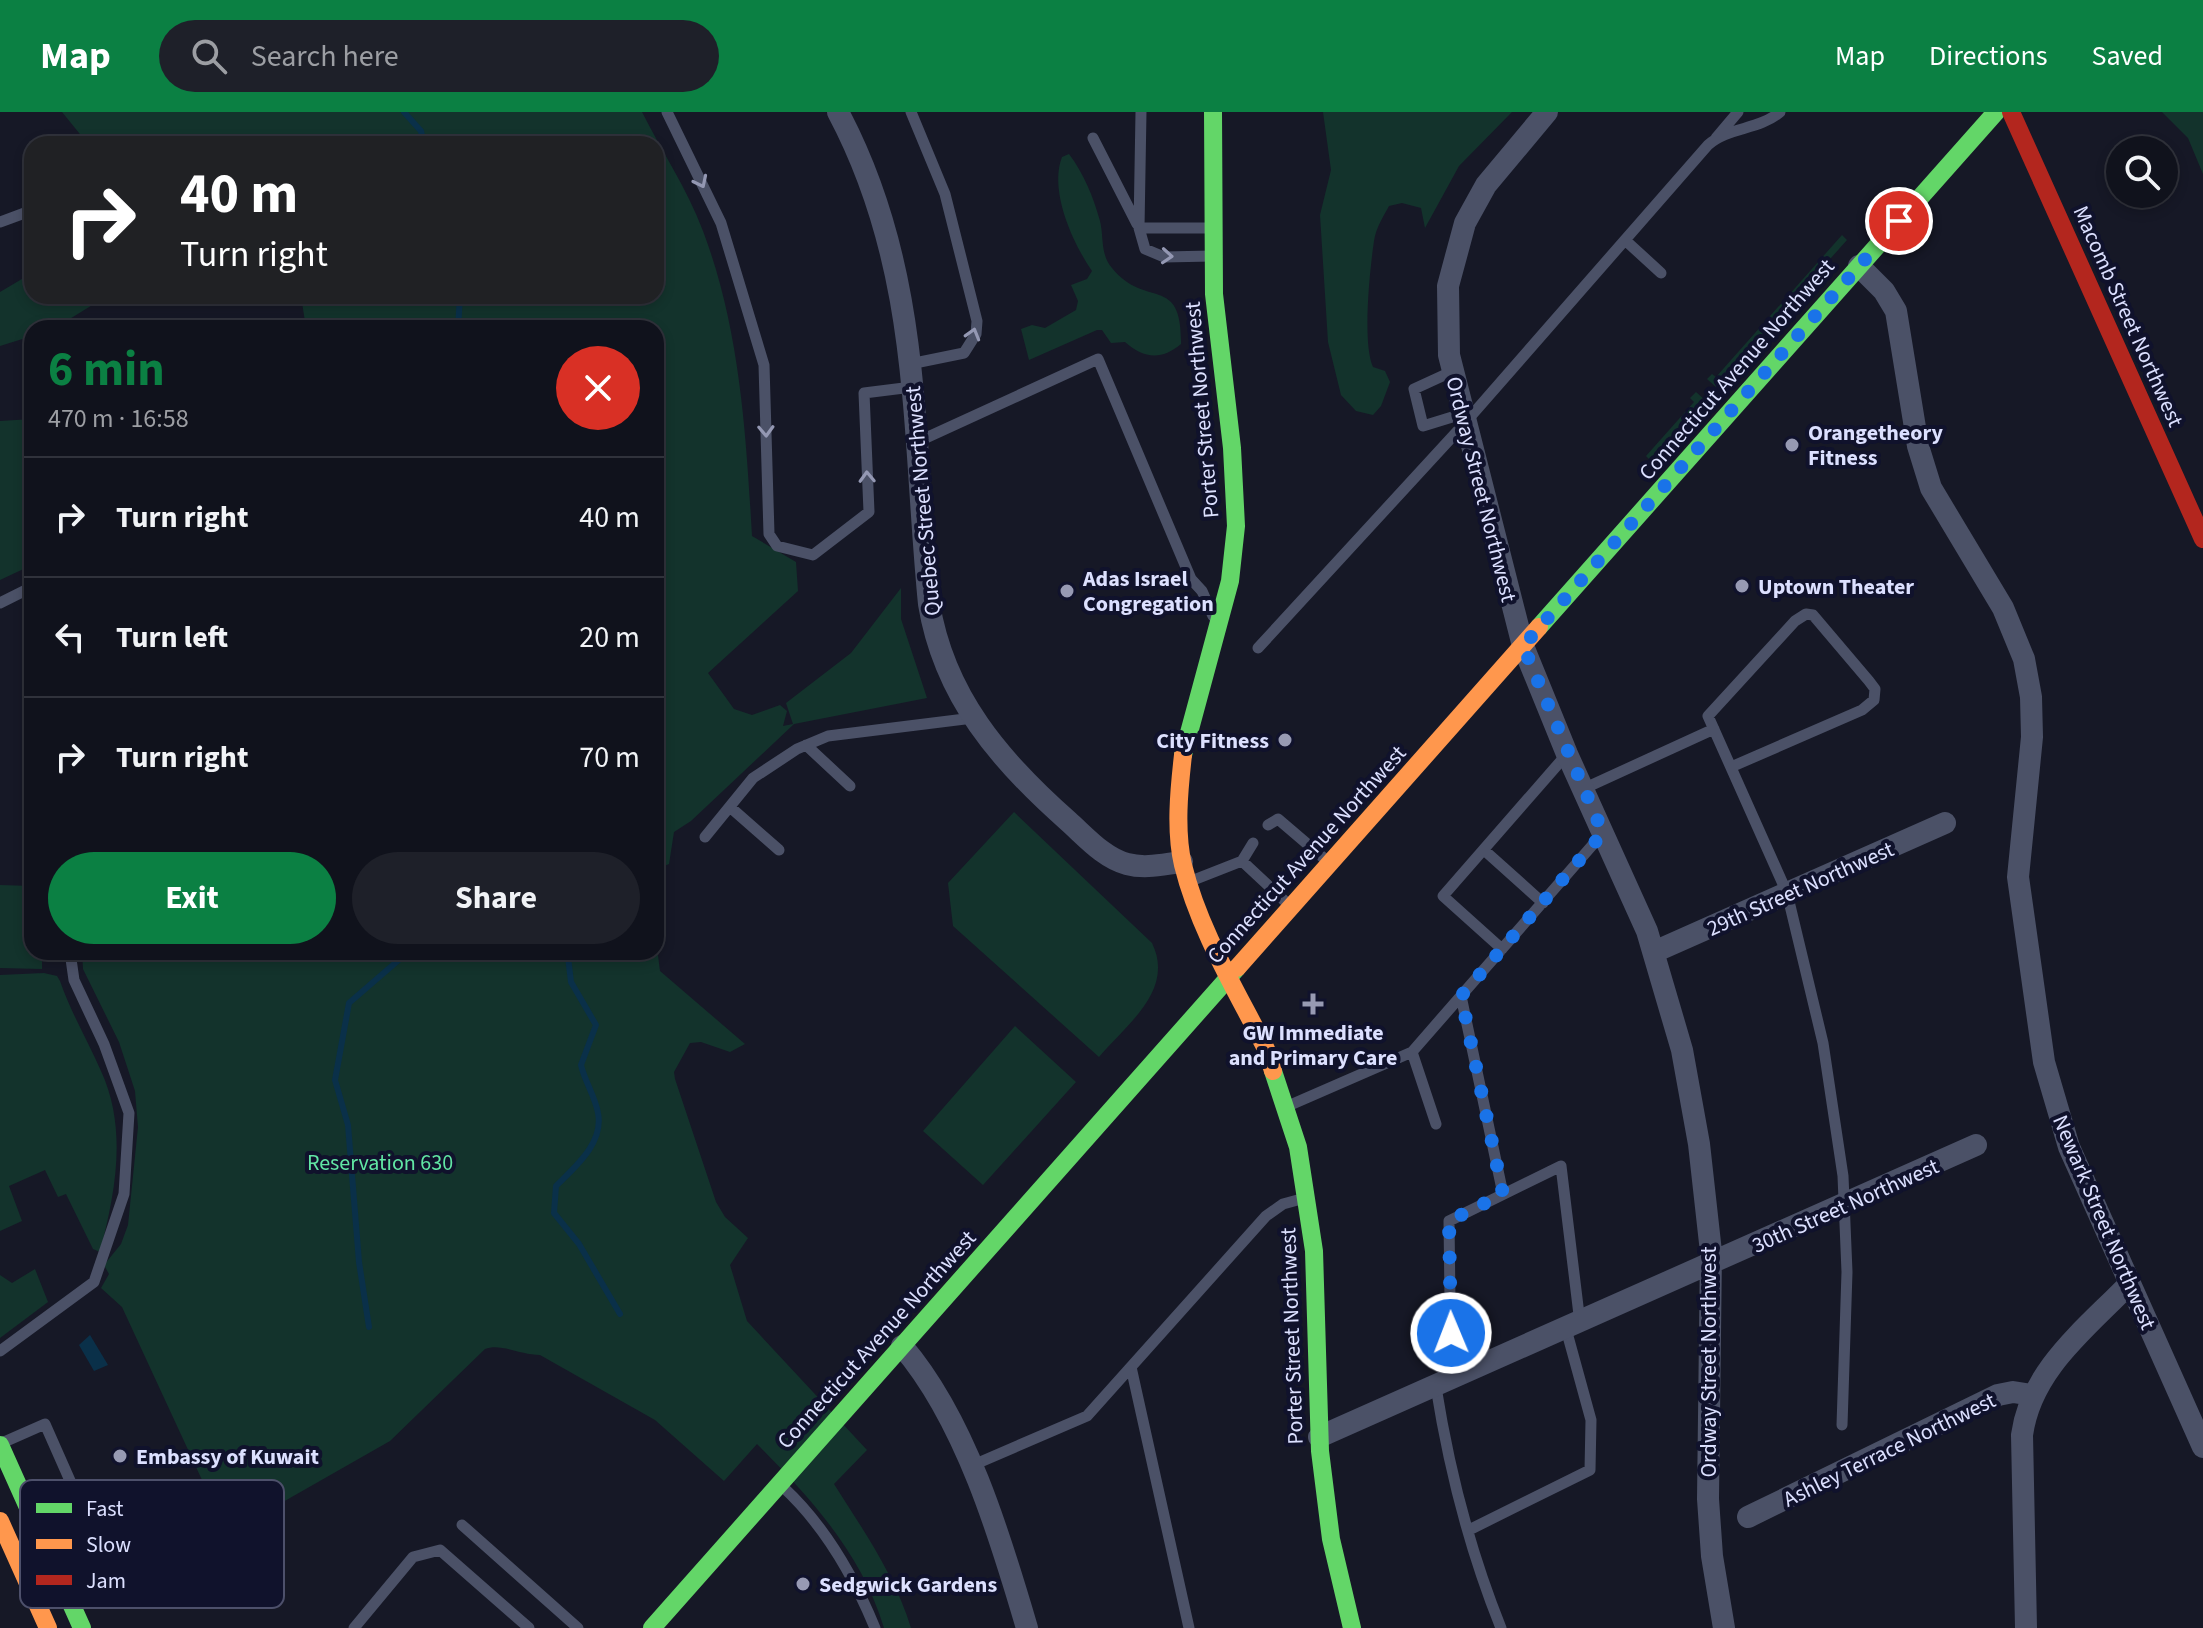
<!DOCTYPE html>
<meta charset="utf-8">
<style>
body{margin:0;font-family:"Source Sans 3",sans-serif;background:#1e2029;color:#f1f3f6;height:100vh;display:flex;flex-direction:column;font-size:30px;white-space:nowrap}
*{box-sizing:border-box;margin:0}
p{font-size:26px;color:#9c9ea3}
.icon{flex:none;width:44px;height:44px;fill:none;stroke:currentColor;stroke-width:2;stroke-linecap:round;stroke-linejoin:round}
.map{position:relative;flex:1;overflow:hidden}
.side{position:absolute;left:24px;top:208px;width:640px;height:640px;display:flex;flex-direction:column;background:#10121c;border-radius:24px;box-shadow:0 4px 12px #0003,0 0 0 2px #30323b}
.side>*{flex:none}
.guide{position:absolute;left:24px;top:24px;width:640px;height:168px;border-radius:24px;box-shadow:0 4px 12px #0003,0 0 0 2px #30323b;background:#202124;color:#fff;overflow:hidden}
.fabs{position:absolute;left:2106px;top:24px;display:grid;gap:16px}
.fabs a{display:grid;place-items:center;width:72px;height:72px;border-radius:50%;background:#10121c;box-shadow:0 4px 12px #0003,0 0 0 2px #30323b;font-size:40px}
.pin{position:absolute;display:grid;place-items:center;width:68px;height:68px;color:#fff;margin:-34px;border:4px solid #fff;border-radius:50%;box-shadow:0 2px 8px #0007}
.me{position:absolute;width:88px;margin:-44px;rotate:359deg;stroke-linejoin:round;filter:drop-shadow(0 0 6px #0008)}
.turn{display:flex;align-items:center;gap:28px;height:168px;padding:0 24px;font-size:36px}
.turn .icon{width:104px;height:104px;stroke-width:2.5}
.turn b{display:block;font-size:56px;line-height:68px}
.round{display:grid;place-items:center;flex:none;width:84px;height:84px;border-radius:42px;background:#1e2029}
.head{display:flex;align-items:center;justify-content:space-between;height:136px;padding:0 24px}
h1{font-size:48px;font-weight:700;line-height:60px;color:#0b8043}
.action{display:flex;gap:16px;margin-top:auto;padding:16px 24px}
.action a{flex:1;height:92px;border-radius:48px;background:#0b8043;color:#fff;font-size:32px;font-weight:700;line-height:92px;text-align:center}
.action a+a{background:#1e2029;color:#f1f3f6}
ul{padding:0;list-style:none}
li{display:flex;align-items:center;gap:24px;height:120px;padding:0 24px;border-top:2px solid #30323b}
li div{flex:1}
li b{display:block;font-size:30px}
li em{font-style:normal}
header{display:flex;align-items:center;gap:48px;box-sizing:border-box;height:112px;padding:0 40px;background:#0b8043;color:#fff}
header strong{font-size:38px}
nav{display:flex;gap:44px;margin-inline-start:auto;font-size:28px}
.search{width:560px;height:72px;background:#1e2029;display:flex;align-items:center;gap:20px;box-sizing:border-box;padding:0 28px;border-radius:44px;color:#9c9ea3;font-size:30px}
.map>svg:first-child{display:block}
.green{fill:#13332c}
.water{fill:#0a3049}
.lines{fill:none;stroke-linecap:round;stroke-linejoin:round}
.stream{stroke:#0a3049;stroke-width:6}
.lane{stroke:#4b5167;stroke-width:11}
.street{stroke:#4b5167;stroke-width:22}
.fast{stroke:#63d668;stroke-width:18}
.slow{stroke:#ff974d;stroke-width:18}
.jam{stroke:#b3261e;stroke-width:18}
.oneway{stroke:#9498b3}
.route{stroke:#1a73e8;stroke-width:14;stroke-dasharray:0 25.2}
.poi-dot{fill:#979ab3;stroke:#10122c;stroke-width:3}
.labels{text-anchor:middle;stroke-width:8;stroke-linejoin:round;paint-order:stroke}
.street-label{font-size:22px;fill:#dce0ff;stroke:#10122c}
.poi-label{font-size:22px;font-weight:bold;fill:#dce0ff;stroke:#10122c;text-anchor:start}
.park-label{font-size:22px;fill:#61e6a4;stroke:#10122c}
.key{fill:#10122c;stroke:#4d506b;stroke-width:2}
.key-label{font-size:22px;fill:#dce0ff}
</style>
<header>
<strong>Map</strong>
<div class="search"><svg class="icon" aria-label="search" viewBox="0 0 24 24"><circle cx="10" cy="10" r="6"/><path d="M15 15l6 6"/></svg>Search here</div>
<nav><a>Map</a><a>Directions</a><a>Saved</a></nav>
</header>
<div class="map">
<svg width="2203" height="1516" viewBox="0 0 2203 1516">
<rect width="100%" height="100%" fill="#161826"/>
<path class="green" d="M62 0H642C662 40 687 76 703 119 740 217 746 321 752 424L796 450 798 479 708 561 734 597 752 603 780 593 787 599 783 614 793 612 786 591 851 541 901 476V507L927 586 794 612 691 709 674 720 669 752 657 757 656 769V216H306L301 184H656V32H88Z
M1323 0H1512L1459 54 1425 116 1421 96 1402 91 1389 94C1383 105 1376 116 1374 129 1370 156 1362 231 1373 255L1385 259 1390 270 1381 294 1373 303 1356 299 1341 283 1328 230 1320 103 1331 58Z
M2162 0H2203V62L2188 26Z
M1069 42C1084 62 1093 84 1100 109 1104 125 1100 142 1112 156 1146 198 1182 161 1181 232 1161 249 1143 246 1125 230L1111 231 1102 218H1097L1029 248 1021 217 1032 213 1045 216 1076 198 1078 189 1071 173 1087 167 1092 159C1072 130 1049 78 1062 45Z
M1842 123 1847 128 1716 275 1707 267 1712 262 1716 265Z
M32 161V184H107L55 216H32V224L0 234V180Z
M1696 280 1705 288 1651 349 1646 344 1694 290 1690 286Z
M32 307V453L0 468V309Z
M1014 700 1152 831C1175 878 1127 912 1099 945L953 814 948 771Z
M0 773 32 774V840H42V857L0 856Z
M656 828 660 859 745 932 730 940 701 930 690 931 674 960 675 967 716 1090 725 1105 748 1126 730 1153 747 1209 867 1338 834 1372C863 1418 895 1463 911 1516H884C861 1440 811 1387 757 1332L724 1369 655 1308 540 1243C520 1243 501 1231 485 1237L390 1329 227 1422 122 1195 101 1176 109 1162 104 1153 121 1132 128 1113 138 1015 135 979 119 930 83 857 82 840H656Z
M44 861 57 864 60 869C71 901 88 929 101 959 128 1018 115 1081 100 1140L93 1137 66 1082 58 1085 45 1058 9 1074 22 1109 0 1119V863Z
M1015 914 1076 970 983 1073 923 1019Z
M35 1157 48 1190 0 1226V1163L12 1171Z"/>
<path class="water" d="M90 1223 108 1253 94 1259 79 1233Z"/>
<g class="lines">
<path class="stream" d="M404 0 421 19 424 32
M458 216 460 184
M563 840 568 845 571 870 596 913 581 953C585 970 595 984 598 1001 604 1031 575 1055 556 1074L554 1101 579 1132 620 1202
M369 1215 359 1150 348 1013 335 968 349 891 408 840"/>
<path class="lane" d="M667 0 721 111 764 253 769 422 777 434 813 443 869 400 864 281 912 275
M1141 0 1139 116 1145 137 1164 145 1212 144
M1093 26 1137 112
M1716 26 1738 0
M0 110 30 99
M1139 116H1211
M1625 128 1661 161
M910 252 964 241 976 222 977 209 945 82 911 0
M1451 260 1414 277 1423 314 1462 302
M917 330 1098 247 1191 467 1202 479 1213 504
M0 491 32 475
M1258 536 1464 312 1708 33C1728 15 1759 18 1780 0
M806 633 850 674
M1731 655 1862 598 1874 588 1875 577 1869 569 1813 503 1806 502 1795 509 1708 604 1787 781 1823 931 1843 1064 1847 1160 1842 1313
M1583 677 1714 617
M730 695 779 738
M1268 713 1278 707 1326 748
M705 725 753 666 797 637 828 624 973 606
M1484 738 1543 791
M1242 749 1288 792
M1191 769 1242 749 1253 731
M1502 837 1443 784 1567 642
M1461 884 1503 1082
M1412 940 1436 1012
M1288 994 1412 940 1603 721
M0 1239 94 1170 124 1082 129 1001 104 932 74 868 70 840
M1131 1255 1189 1516
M1451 1268 1449 1109 1561 1054 1580 1211
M1436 1275C1449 1357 1470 1439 1501 1516
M2 1331 45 1312 102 1441
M971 1354 1087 1304 1266 1104 1283 1092 1305 1086
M783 1375C823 1412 854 1465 875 1516
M462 1413 578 1516
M1469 1418 1590 1358 1591 1308 1566 1217
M62 1460 191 1399
M354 1516 413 1445 440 1438 529 1516"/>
<path class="street" d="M838 0C922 158 912 320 929 492 944 584 1000 649 1068 709 1086 725 1104 746 1127 752 1146 757 1164 752 1182 750
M1547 0 1486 73 1465 111 1448 174 1449 243 1523 534 1567 642 1647 819 1682 938 1699 1032 1711 1140 1708 1387 1712 1444 1724 1516
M1859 154 1884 179 1896 199 1918 334 1931 376 2003 496 2024 547 2031 585 2032 625 2018 765 2044 950 2069 1035 2203 1335
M1654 840 1945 711
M902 1234C965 1307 1000 1424 1027 1516
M1319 1325 1976 1033
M1748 1405 1998 1283 2013 1280 2032 1283
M2026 1516 2022 1323C2031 1257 2087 1216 2130 1171"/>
<path class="fast" d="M1539 515 1996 0
M1183 643 1230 469 1236 414 1232 336 1214 182 1213 0
M1273 959 1298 1035 1314 1139 1320 1339 1331 1427 1352 1516
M0 1333 82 1516
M652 1516 1237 856"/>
<path class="slow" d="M1183 643C1179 678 1175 719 1183 753 1199 818 1236 878 1266 937L1273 959
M1237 856 1539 515
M0 1409 48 1516"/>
<path class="jam" d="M2011 0 2203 427"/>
</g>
<defs><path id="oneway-chevron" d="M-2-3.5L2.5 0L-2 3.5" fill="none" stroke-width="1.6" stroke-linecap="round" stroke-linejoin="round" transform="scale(2)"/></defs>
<g class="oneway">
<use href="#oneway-chevron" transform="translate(701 70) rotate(64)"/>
<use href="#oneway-chevron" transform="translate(1167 144) rotate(4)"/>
<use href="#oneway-chevron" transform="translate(973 222) rotate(-74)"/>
<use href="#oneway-chevron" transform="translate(766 319) rotate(88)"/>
<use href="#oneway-chevron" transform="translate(867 365) rotate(-92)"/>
</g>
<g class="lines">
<path class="route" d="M1451 1221 1449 1109 1503 1082 1461 884 1603 721 1523 534 1899 109"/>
</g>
<g class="poi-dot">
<circle cx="1792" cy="333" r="8"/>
<circle cx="1742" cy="474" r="8"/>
<circle cx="1067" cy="479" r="8"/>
<circle cx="1285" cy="628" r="8"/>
<path d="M1309 880h8v8h8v8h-8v8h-8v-8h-8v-8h8z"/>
<circle cx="120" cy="1344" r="8"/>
<circle cx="803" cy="1472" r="8"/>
</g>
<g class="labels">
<g class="street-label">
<text transform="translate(2129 204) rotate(66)" y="8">Macomb Street Northwest</text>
<text transform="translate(1736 257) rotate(-49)" y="8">Connecticut Avenue Northwest</text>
<text transform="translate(1201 298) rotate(-95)" y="8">Porter Street Northwest</text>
<text transform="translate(1482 377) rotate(76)" y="8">Ordway Street Northwest</text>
<text transform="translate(922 389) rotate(-95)" y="8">Quebec Street Northwest</text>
<text transform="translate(1306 742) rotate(-48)" y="8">Connecticut Avenue Northwest</text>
<text transform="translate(1800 776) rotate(-24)" y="8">29th Street Northwest</text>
<text transform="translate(1845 1093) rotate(-24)" y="8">30th Street Northwest</text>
<text transform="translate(2105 1110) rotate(67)" y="8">Newark Street Northwest</text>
<text transform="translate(1291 1224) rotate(-92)" y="8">Porter Street Northwest</text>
<text transform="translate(876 1227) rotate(-48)" y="8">Connecticut Avenue Northwest</text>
<text transform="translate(1708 1250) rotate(-90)" y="8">Ordway Street Northwest</text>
<text transform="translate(1889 1337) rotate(-26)" y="8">Ashley Terrace Northwest</text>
</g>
<g class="poi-label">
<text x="1808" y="328">Orangetheory<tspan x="1808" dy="25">Fitness</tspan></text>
<text x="1083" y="474">Adas Israel<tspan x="1083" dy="25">Congregation</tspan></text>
<text x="1758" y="482">Uptown Theater</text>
<text x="1269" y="636" text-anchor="end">City Fitness</text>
<text x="1313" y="928" text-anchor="middle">GW Immediate<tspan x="1313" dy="25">and Primary Care</tspan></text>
<text x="136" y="1352">Embassy of Kuwait</text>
<text x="819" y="1480">Sedgwick Gardens</text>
</g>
<g class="park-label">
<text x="380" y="1058">Reservation 630</text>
</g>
</g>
<rect x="20" y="1368" width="264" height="128" rx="12" class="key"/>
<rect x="36" y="1391" width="36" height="10" fill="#63d668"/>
<rect x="36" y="1427" width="36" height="10" fill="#ff974d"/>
<rect x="36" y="1463" width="36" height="10" fill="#b3261e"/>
<g class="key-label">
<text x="86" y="1404">Fast</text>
<text x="86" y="1440">Slow</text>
<text x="86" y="1476">Jam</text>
</g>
</svg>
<div class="fabs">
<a><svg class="icon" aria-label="search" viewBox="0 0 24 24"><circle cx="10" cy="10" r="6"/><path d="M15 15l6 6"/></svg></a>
</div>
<div class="pin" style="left:1899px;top:109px;background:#d93025"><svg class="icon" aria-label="arrive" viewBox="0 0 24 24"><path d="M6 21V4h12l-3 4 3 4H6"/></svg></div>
<svg class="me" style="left:1451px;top:1221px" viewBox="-20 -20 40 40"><circle r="17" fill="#1a73e8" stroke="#fff" stroke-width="3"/><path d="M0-11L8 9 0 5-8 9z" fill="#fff"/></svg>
<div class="guide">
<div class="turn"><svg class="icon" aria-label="right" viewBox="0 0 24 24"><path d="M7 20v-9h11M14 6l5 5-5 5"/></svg><div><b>40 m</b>Turn right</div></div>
</div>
<section class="side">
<div class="head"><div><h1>6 min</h1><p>470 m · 16:58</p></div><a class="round" style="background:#d93025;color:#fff"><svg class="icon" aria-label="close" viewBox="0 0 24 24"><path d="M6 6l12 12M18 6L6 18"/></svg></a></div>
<ul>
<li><svg class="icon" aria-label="right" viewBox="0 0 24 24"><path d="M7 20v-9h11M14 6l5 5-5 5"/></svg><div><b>Turn right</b></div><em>40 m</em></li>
<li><svg class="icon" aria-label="left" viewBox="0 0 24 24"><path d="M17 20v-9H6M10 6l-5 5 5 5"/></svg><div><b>Turn left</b></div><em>20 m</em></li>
<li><svg class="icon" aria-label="right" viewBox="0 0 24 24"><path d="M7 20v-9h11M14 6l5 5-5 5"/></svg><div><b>Turn right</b></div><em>70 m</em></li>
</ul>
<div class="action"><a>Exit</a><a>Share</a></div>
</section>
</div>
